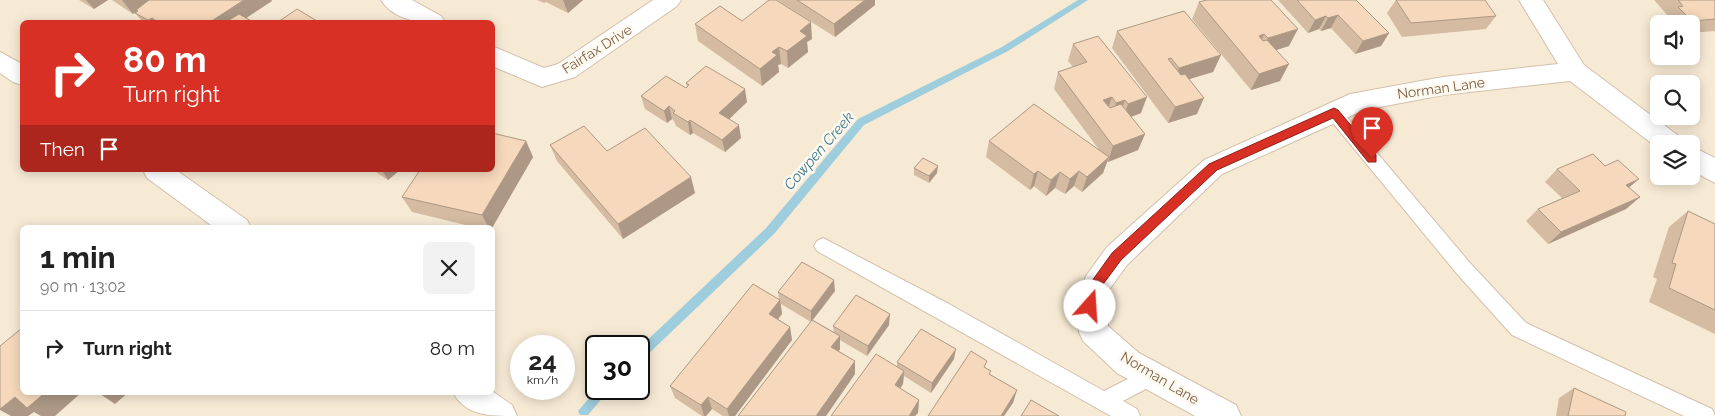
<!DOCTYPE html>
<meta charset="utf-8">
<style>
body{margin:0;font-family:Raleway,sans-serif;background:#f2f2f2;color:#222;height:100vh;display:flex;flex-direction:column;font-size:19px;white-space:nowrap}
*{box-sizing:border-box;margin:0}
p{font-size:16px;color:#767676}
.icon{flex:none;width:28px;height:28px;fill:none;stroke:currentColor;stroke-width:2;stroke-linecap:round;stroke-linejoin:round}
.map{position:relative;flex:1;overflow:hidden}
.sheet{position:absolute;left:20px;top:225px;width:475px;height:170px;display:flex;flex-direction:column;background:#fff;border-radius:8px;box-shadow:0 2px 12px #0003}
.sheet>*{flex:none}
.hud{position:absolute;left:20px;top:20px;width:475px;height:152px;border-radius:8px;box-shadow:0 2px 12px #0003;background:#d93025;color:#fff;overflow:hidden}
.controls{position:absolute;left:1650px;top:15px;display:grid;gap:10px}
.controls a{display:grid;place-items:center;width:50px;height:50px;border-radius:8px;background:#fff;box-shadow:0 2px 12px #0003;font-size:25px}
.speed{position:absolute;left:510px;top:335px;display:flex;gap:10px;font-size:25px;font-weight:700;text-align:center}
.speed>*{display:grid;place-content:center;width:65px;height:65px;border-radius:50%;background:#fff;box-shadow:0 2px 12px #0003;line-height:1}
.speed small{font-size:12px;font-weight:400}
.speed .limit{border:2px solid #111;border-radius:8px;background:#fff;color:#111}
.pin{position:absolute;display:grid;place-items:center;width:42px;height:42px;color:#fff;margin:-51px -21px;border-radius:50% 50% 50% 0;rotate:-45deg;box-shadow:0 0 5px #0007}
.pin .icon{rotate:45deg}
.me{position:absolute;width:55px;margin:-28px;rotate:19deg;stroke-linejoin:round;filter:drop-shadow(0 0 4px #0008)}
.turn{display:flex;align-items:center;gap:18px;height:105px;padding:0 20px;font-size:22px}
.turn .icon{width:65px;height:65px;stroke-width:2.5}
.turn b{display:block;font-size:35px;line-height:42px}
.then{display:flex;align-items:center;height:48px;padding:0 20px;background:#0003;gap:10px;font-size:19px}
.round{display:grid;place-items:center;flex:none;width:52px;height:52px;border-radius:8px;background:#f2f2f2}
.summary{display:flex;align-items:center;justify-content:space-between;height:85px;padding:0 20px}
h1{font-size:30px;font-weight:700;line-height:38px}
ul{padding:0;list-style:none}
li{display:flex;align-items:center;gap:15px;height:75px;padding:0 20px;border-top:1px solid #e0e0e0}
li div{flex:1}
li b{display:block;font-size:19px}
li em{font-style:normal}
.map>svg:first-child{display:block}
.residential{fill:#f7ead5;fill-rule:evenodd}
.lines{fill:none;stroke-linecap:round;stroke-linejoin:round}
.stream{fill:#9ecddd;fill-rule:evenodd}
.service-casing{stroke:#d2c0ab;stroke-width:2}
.minor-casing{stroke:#d2c0ab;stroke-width:2}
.service{fill:#fff;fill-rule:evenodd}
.minor{fill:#fff;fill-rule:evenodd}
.wall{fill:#d4bba2}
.shaded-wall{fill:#ac9884}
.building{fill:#f6d9bc;stroke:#ac9884}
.route{fill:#d93025;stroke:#8d1f18}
.labels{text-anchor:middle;stroke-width:5;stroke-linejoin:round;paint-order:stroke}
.street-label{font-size:14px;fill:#7b5f48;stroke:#fffaef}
.water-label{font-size:15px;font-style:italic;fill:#3f7b90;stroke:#fffaef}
</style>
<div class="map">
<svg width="1715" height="416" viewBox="0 0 1715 416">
<rect width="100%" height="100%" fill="#fef7e7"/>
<path class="residential" d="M0 0H1715V416H0ZM22 22H492V170H22ZM1659 24H1691V56H1659ZM1659 84H1691V116H1659ZM1659 144H1691V176H1659ZM22 228H492V392H22ZM521 346H564V389H521ZM596 346H639V389H596Z"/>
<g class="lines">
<path class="stream" d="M1078 0H1088L1008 51 864 125 774 234 643 359 639 360V348L766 228 858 119 1002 47Z
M597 389H610L588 415H580L578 411Z"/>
<defs>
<path id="service" d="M1334 107 1340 109 1470 263 1526 323 1712 409 1715 416H1684L1512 335 1458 275 1328 117 1326 113 1328 109Z
M823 238 949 304 1104 391 1152 367 1159 370 1162 376 1159 382 1123 401 1137 409 1140 416H1111L817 251 814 246 817 241Z"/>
<path id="minor" d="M381 0H412L441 16 445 22C424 25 393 20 381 0Z
M653 0H681L677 6 575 77 542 87 492 66V46L544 68 558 64Z
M1519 0H1543L1584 65 1680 137 1684 144H1659V149L1570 81 1443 95 1364 110 1222 174 1127 265 1109 290 1105 305 1108 326 1139 353 1236 405 1241 416H1195L1117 373 1083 341 1079 332 1075 305 1086 276 1107 247 1204 160 1350 94 1443 77 1558 64Z
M0 52 22 64V85L13 82 0 73Z
M1691 146 1715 158V183L1691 170Z
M143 170H176L247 220 251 228H215L147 178Z
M492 391 512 405 517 416C490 416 465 416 453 392Z"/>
</defs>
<use href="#service" class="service-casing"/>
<use href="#minor" class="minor-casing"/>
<use href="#service" class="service"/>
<use href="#minor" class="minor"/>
</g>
<path class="wall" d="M79 0H108L94 9Z
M112 0H271L272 1 246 18 253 22H143L135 13 137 12V11L133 14Z
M537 0H583L568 13 546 2 544 3Z
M777 0H875V5L835 37Z
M1278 0H1356L1389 33 1381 46 1355 54 1331 28 1321 31 1319 29 1308 33Z
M1396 0 1496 16 1486 29 1402 37 1387 13Z
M1654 0H1715V31L1691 33V24H1669L1666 20 1669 17Z
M1199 2 1289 46 1276 50 1280 81 1251 90 1192 19Z
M742 21 812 39 807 42 808 52 788 68 781 64 778 65 779 72 762 86 698 41 695 24Z
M1117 31 1221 55 1213 72 1189 79 1197 114 1168 123 1112 48Z
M1073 44 1141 113 1131 117 1145 134 1138 150 1108 162 1107 161 1103 173 1082 192 1074 186 1065 194 1055 188 1046 196 1034 186 1030 190 986 157 989 141 1100 151 1054 89 1058 72 1073 67 1068 61Z
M686 83 747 102 729 119 741 138 725 152 693 133 690 135 676 126 674 121 672 119 667 123 645 109 641 96 686 88 687 87Z
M526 141 533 157 492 228H478L412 212 402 197 492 170Z
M550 145 607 151 695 193 623 239 557 161Z
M914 168 937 173 929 183 914 175Z
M1557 169 1629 188 1640 197 1626 209 1548 244 1526 221 1538 209 1562 198 1545 182Z
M373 170H400L388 180Z
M1688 211 1715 224V334L1649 302 1657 279 1653 277 1669 227Z
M835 291 813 320 834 332 833 326 889 325 867 356 840 340V349L839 351 855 361V374L826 416H738L811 322 781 304 782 314 778 319 790 327 792 340 735 416H723L712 409 706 416H702L675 398 670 386 779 299 778 292Z
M954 359 931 393 904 376 903 384 900 388 919 400 918 413 831 416 897 367V362Z
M1574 388 1625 416H1556L1559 398Z"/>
<path class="shaded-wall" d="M86 0H108L94 9Z
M122 0H154L133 14Z
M244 0H271L272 1 240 22H210Z
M563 0H583L568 13Z
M865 0H875V5L835 37 834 24Z
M1338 15 1331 28 1321 31 1328 18Z
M1326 16 1319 29 1308 33 1315 20Z
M152 18 155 22H150L148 20Z
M811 22 812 39 807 42 808 52 788 68 787 51 800 31Z
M1298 29 1289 46 1260 55 1268 38Z
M1389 33 1381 46 1355 54 1363 41Z
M1264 34 1256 51 1259 36Z
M779 47 781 64 778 65 779 72 762 86 760 69 772 52Z
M1221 55 1213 72 1173 84 1179 68Z
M1289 64 1280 81 1251 90 1259 74Z
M745 89 747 102 722 126 719 113Z
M1112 97 1106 114 1103 100Z
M1147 97 1141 113 1123 120 1128 104Z
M1204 98 1197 114 1168 123 1175 107Z
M1125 100 1119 116 1111 119 1116 103Z
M669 106 672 119 667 123 664 111Z
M690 120 693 133 690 135 688 122Z
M739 125 741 138 725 152 722 140Z
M1145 134 1138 150 1108 162 1113 146Z
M526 141 533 157 492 228H489L482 215Z
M1109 157 1103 173 1082 192 1087 177Z
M938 166 937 173 929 183V176Z
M382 170H400L388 180Z
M1038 171 1034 186 1030 190 1034 174Z
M1079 171 1074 186 1065 194 1070 179Z
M1060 172 1055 188 1046 196 1051 180Z
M691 177 695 193 623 239 618 224Z
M1639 179 1625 191 1626 185Z
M1640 197 1626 209 1548 244 1561 232Z
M834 280 835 291 811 322V311Z
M780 300 782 314 771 328 769 314Z
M890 314 889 325 867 356 868 346Z
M790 327 792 340 735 416H729L727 409Z
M840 336V349L832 360 831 347Z
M956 349 954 359 931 393 932 383Z
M855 361V374L826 416H816Z
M904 371 903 384 894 398 895 385Z
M1017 390 1013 403 1004 416H1001Z
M46 392H82L55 416H41L34 412 28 416H11L0 410V409L15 397Z
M97 392H129L115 404Z
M708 397 712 409 706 416H704L701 405Z
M919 400 918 413 915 416H909Z"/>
<path class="building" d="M149 0H244L210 22H158L152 18 148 20 135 13 138 11 136 10Z
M769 0H776L811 22 800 31 807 36 787 51 779 47 772 52 777 55 760 69 695 24 720 6 742 21Z
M797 0H865L834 24Z
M1207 0H1271L1298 29 1268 38 1264 34 1259 36 1263 41 1267 40 1289 64 1259 74 1199 2Z
M1297 0H1356L1389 33 1363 41 1338 15 1328 18 1326 16 1315 20Z
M1396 0H1485L1496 16 1411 23Z
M1678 0H1715V19L1692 21 1678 7 1683 6Z
M297 9 317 21 316 22H278Z
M1184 11 1221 55 1179 68 1171 58 1168 59 1181 75 1185 74 1204 98 1175 107 1117 31Z
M239 14 253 22H226Z
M1098 36 1147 97 1128 104 1125 100 1116 103 1112 97 1103 100 1110 108 1121 104 1145 134 1113 146 1058 72 1087 62 1073 44Z
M706 66 745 89 719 113 739 125 722 140 690 120 688 122 673 113 675 111 669 106 664 111 641 96 666 76 686 88 689 85 686 83Z
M1034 104 1109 157 1087 177 1079 171 1070 179 1060 172 1051 180 1038 171 1034 174 989 141Z
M584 126 607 151 645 128 691 177 618 224 550 145Z
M492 133 526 141 482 215 402 197 420 170H492Z
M1593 154 1605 166 1618 160 1639 179 1626 185 1640 197 1561 232 1538 209 1580 191 1557 169Z
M923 158 938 166 929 176 914 168Z
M1688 211 1715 224V310L1669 288 1676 264 1672 263Z
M802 262 834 280 811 311 778 292Z
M753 284 780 300 769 314 790 327 727 409 708 397 701 405 670 386Z
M856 295 890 314 868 346 833 326Z
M812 320 840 336 831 347 855 361 816 416H738Z
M22 328V392H46L27 408 15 397 0 409V346Z
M921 329 956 349 932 383 897 362Z
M971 351 987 361 984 367 991 371 989 374 1017 390 1001 416H928Z
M876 354 904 371 895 385 919 400 909 416H831Z
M1574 388 1626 412 1625 416H1568Z
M1031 400 1059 416H1021Z"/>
<path class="route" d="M1334 108 1338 110 1376 155V162H1368L1333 118 1217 170 1121 260 1101 287 1094 309H1086L1084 306 1092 281 1112 253 1209 164Z"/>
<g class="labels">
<g class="street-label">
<text transform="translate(597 49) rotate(-32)" y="5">Fairfax Drive</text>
<text transform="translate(1441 88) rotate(-8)" y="5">Norman Lane</text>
<text transform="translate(1160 378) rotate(31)" y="5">Norman Lane</text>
</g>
<g class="water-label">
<text transform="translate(819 151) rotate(-49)" y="5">Cowpen Creek</text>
</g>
</g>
</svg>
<div class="controls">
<a><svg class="icon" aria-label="sound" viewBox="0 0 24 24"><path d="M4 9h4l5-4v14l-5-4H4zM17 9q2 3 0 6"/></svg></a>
<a><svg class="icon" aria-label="search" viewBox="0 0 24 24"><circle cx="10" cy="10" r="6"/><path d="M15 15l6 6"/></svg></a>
<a><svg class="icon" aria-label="layers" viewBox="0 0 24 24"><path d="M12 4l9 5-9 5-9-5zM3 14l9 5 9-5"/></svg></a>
</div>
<div class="speed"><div>24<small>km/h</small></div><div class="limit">30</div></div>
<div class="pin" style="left:1372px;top:158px;background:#d93025"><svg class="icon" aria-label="arrive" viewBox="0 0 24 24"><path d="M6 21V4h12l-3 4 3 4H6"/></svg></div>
<svg class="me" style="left:1090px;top:306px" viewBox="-20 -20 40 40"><circle r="19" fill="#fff"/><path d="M0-13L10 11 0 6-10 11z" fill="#d93025"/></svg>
<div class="hud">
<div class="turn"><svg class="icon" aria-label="right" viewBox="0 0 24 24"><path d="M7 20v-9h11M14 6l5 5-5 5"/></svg><div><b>80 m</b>Turn right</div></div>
<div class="then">Then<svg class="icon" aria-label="arrive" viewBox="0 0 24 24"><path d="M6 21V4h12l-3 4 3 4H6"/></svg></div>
</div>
<section class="sheet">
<div class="summary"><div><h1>1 min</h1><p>90 m · 13:02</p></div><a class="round"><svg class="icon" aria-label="close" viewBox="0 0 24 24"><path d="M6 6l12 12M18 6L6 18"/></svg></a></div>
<ul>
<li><svg class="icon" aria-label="right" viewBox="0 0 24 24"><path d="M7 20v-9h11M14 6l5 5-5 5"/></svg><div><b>Turn right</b></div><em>80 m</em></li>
</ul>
</section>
</div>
